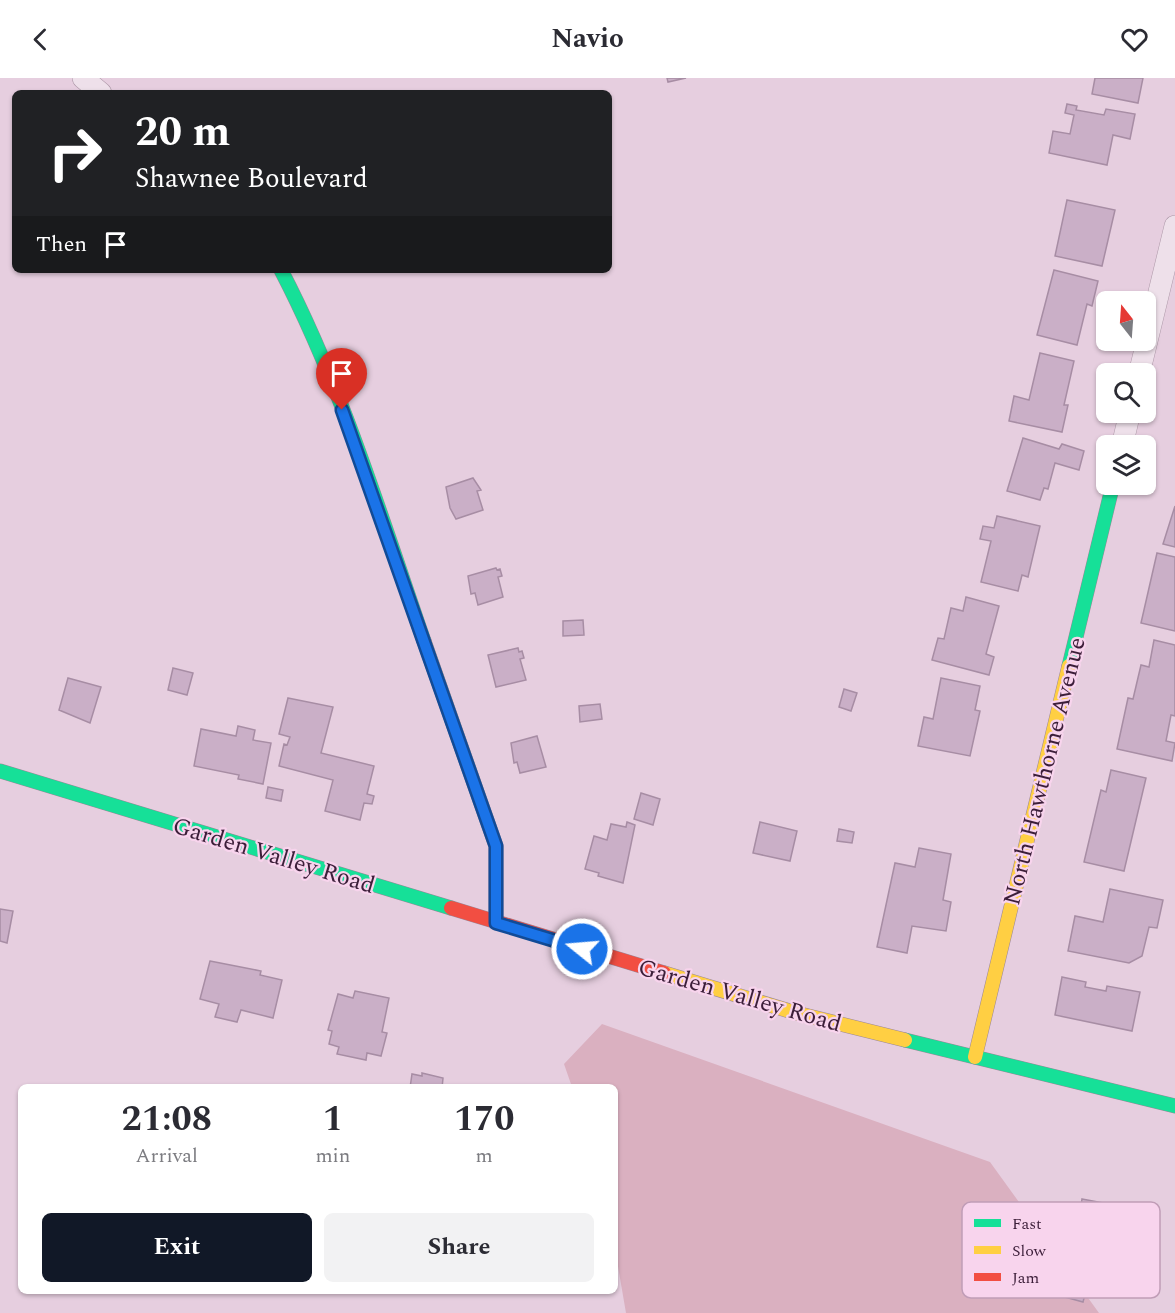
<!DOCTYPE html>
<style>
body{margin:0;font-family:Spectral,serif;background:#f2f2f3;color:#2b2b33;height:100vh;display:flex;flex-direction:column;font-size:22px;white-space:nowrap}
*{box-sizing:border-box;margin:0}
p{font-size:20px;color:#7c7c81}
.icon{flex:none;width:33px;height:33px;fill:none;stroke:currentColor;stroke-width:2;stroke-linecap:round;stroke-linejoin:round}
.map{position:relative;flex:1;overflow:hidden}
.details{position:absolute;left:18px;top:1006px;width:600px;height:210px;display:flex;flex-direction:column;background:#fff;border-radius:9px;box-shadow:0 2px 4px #0004}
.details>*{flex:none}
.hud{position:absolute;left:12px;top:12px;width:600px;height:183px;border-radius:9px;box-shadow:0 2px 4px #0004;background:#202124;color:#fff;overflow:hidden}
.needle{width:39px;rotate:343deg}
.fabs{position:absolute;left:1096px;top:213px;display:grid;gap:12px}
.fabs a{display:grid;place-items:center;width:60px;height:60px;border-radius:9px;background:#fff;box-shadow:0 2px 4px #0004;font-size:30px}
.pin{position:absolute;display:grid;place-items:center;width:51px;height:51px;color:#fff;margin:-62px -26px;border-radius:50% 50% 50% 0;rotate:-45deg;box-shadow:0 0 6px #0007}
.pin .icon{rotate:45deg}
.me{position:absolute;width:66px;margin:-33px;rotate:287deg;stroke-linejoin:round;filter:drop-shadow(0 0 4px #0008)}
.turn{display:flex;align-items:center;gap:21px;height:126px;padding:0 24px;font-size:27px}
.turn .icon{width:78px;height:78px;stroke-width:2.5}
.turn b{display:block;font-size:42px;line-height:51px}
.then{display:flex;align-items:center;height:57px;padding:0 24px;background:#0003;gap:12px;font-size:22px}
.eta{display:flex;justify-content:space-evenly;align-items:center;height:102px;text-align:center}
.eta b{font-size:36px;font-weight:700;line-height:42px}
.action{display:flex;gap:12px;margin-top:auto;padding:12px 24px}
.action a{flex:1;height:69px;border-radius:9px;background:#111827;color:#fff;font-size:24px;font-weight:700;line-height:69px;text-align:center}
.action a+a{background:#f2f2f3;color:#2b2b33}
header{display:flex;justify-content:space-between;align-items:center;height:78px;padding:0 24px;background:#fff;font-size:27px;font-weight:700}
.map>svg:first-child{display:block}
.green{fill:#dab0c0}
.building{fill:#caafc7;stroke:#a78da4;stroke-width:1.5}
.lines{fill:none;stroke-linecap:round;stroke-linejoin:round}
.street-casing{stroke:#ac97a7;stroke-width:22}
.fast-casing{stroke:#9b8798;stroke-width:15}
.slow-casing{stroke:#9b8798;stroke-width:15}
.jam-casing{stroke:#9b8798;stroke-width:15}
.street{stroke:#eee0ea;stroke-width:21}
.fast{stroke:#16e098;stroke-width:14}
.slow{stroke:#ffcf43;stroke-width:14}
.jam{stroke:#f24e42;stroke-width:14}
.route-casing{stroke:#114b97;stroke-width:15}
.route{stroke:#1a73e8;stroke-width:10}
.labels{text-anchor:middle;stroke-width:4.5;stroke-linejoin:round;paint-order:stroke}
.street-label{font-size:24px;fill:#3c1e39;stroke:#f8d4ed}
.key{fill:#f8d4ed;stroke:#c09db7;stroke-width:1.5}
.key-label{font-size:16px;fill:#3c1e39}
</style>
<header><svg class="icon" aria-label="back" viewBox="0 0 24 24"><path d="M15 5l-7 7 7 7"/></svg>Navio<svg class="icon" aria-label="heart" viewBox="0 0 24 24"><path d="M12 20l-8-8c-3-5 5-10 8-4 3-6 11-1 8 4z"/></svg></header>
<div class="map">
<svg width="1175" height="1235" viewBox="0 0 1175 1235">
<rect width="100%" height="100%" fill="#e6cedf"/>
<path class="green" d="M602 946 990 1084 1099 1235H626L615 1171V1010L572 1009 564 986Z"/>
<path class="building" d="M667 0H686L668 4Z
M1095 0H1143L1138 25 1092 16Z
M1067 26 1077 28 1076 32 1104 37 1106 31 1135 36 1130 61 1113 57 1107 87 1049 75 1053 53 1070 56 1074 37 1065 35Z
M1067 122 1115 132 1102 188 1055 178Z
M1054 192 1098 203 1092 228 1087 226 1077 267 1037 257Z
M1040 275 1074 283 1064 327H1068L1062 354 1009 343 1014 318 1029 322Z
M1023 360 1059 371 1062 366 1084 373 1079 392 1055 385 1048 411 1044 410 1040 422 1007 413Z
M473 400 481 412 477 413 483 432 456 441 450 430 446 409Z
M1175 428V469L1163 466Z
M997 438 1040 448 1028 499 1022 497 1018 513 981 504 991 463 980 461 983 448 994 450Z
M1157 475 1175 479V553L1141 545Z
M496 490 497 492 500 491 502 498 498 499 503 519 478 527 475 515 471 516 468 498Z
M966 519 999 528 986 576 994 579 989 597 932 582 938 560 944 561 951 530 963 533Z
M583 542 584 557 563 558V543Z
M1154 562 1175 567V638L1171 637 1166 663 1175 665 1172 683 1117 671 1128 620 1133 621 1141 587 1149 589Z
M518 570 519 574 522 573 524 580 520 581 526 602 496 609 488 577Z
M173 590 193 595 187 617 168 612Z
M68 600 101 609 90 645 59 632Z
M941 600 980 608 975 632 980 633 970 678 918 668 924 639 933 641Z
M844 611 857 615 851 633 839 629Z
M288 620 333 629 321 675 374 688 367 716 374 718 372 726 364 725 360 742 325 733 333 702 279 688 284 666 287 667 290 659 279 656Z
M600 626 602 641 580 644 579 628Z
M238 648 255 652 253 662 271 665 263 706 238 701 239 697 194 688 201 651 236 658Z
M537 658 546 689 520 695 517 684 514 685 511 665Z
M1111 692 1146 700 1124 793 1084 784 1101 712 1106 714Z
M268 709 283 712 281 723 266 720Z
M641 715 660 721 653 747 634 741Z
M627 744 635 747 623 805 598 798 599 795 585 791 594 758 607 762 611 746 626 749Z
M760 744 797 753 790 783 753 775Z
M839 751 854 754 852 765 837 763Z
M919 770 951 776 943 822 951 824 946 853 912 848 907 875 877 869 895 785 915 789Z
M1110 811 1163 822 1157 850 1149 849 1142 878 1129 885 1068 873 1075 838 1103 844Z
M0 831 13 833 7 865 0 863Z
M210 883 261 893 260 897 282 902 273 940 241 932 237 944 215 939 219 926 200 921Z
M1062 899 1086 904 1085 909 1106 913 1107 908 1140 914 1132 953 1055 937Z
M355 913 389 920 382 954 387 955 381 978 367 975 366 982 337 976 339 969 329 966 332 953 328 952 338 916 353 920Z
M422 995 443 1000 442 1010H410L412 996 422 998Z
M492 1008H517V1010H492Z
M1082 1121 1104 1125 1103 1131 1115 1133 1105 1190 1067 1183 1075 1135H1080Z
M1066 1199 1088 1205 1083 1224 1061 1218Z"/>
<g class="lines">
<defs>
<path id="street" d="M83 0 101 15
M1139 296 1175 148
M1122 368 1130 334"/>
<path id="fast" d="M281 192C342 309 381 439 424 563
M1069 588 1113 406
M0 693 451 830
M905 962 1175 1028"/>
<path id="slow" d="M424 563 496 768V845
M664 895 796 935 905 962
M975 979 1069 588"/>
<path id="jam" d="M451 830 664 895"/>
</defs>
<use href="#street" class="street-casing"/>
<use href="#fast" class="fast-casing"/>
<use href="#slow" class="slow-casing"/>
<use href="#jam" class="jam-casing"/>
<use href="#street" class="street"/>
<use href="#fast" class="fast"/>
<use href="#slow" class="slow"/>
<use href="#jam" class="jam"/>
</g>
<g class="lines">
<defs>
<path id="route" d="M342 332 496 768V845L582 871"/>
</defs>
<use href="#route" class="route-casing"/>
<use href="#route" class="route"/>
</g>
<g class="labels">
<g class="street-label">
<text transform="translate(1044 693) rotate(-76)" y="8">North Hawthorne Avenue</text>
<text transform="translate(274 777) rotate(17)" y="8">Garden Valley Road</text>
<text transform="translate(740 917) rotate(16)" y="8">Garden Valley Road</text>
</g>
</g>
<rect x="962" y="1124" width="198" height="96" rx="9" class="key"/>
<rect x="974" y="1141" width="27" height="8" fill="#16e098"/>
<rect x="974" y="1168" width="27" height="8" fill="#ffcf43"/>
<rect x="974" y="1195" width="27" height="8" fill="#f24e42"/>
<g class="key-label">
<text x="1012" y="1151">Fast</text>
<text x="1012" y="1178">Slow</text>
<text x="1012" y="1205">Jam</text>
</g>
</svg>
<div class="fabs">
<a><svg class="needle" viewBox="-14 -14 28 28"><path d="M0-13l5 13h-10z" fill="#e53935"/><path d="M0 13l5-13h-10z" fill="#7c7c81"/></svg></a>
<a><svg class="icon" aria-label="search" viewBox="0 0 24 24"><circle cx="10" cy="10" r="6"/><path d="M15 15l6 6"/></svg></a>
<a><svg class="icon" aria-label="layers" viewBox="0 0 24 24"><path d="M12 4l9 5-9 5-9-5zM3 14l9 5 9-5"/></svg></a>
</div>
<div class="pin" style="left:342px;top:332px;background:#d93025"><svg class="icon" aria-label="arrive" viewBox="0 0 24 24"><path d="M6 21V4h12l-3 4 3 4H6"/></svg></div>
<svg class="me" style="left:582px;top:871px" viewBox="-20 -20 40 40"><circle r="17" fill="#1a73e8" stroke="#fff" stroke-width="3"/><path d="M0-11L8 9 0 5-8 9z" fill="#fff"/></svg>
<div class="hud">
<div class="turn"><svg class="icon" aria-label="right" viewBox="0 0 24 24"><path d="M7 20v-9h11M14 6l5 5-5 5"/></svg><div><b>20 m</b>Shawnee Boulevard</div></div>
<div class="then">Then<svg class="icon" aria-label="arrive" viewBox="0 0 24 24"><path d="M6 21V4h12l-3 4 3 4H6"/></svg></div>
</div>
<section class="details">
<div class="eta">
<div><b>21:08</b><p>Arrival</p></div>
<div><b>1</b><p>min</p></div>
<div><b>170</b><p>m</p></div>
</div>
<div class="action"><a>Exit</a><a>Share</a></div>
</section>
</div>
